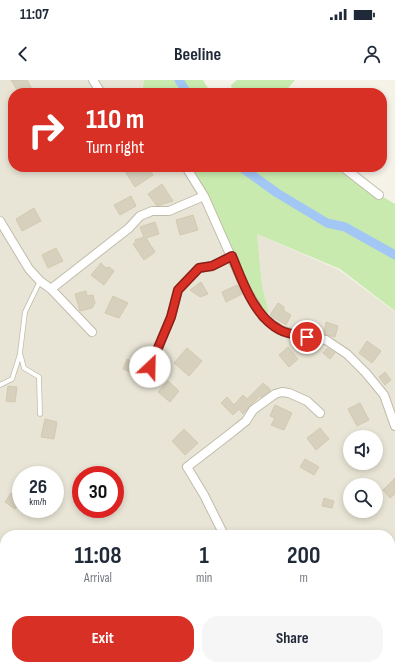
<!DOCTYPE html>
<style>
body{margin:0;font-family:"Sofia Sans Condensed",sans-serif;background:#f6f6f7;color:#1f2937;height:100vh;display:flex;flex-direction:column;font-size:15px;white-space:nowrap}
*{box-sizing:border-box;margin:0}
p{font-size:13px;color:#747a83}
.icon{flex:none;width:22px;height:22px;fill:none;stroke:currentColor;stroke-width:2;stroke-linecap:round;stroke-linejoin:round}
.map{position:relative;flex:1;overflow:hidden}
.details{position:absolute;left:0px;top:450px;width:395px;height:140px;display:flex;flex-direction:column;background:#fff;border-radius:16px 16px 0 0;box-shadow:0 2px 6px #0003}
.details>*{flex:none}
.top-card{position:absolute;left:8px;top:8px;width:379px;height:84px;border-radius:16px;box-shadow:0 2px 6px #0003;background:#d93025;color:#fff;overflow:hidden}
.controls{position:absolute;left:343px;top:350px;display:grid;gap:8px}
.controls a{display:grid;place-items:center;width:40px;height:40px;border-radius:50%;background:#fff;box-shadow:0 2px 6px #0003;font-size:20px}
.speed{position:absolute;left:12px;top:386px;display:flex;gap:8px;font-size:20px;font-weight:700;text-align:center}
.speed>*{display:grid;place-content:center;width:52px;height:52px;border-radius:50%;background:#fff;box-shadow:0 2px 6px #0003;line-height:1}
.speed small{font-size:10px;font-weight:400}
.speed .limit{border:6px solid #d22;background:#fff;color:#111}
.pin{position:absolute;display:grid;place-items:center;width:34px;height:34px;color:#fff;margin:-17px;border:2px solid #fff;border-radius:50%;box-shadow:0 1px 4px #0007}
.me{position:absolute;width:44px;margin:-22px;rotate:24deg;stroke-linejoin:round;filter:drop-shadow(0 0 3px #0008)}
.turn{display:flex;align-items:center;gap:14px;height:84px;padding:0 12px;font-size:18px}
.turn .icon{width:52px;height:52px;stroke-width:2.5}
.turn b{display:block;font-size:28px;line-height:34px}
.eta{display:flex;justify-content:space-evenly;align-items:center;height:68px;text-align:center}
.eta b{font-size:24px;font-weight:700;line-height:28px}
.action{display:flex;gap:8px;margin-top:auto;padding:8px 12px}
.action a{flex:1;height:46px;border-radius:16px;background:#d93025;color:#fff;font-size:16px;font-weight:700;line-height:46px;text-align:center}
.action a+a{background:#f6f6f7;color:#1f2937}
.status{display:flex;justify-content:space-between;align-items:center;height:28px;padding:0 20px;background:#fff;direction:ltr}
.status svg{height:11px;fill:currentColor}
header{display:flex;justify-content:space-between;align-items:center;height:52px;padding:0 12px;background:#fff;font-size:18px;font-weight:700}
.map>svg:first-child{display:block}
.residential{fill:#e9e5d6;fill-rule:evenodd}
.green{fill:#c8eaaf}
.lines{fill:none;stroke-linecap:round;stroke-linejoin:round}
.canal{stroke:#a2c7f4;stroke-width:9}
.building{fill:#d7d0bd;stroke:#d2c9b0}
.service-casing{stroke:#c1bcaa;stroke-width:5.5}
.minor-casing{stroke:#c1bcaa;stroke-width:10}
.service{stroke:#fff;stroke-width:4}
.minor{stroke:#fff;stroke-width:8}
.route-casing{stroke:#8d1f18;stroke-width:10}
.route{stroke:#d93025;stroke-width:7}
</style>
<div class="status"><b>11:07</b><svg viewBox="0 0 49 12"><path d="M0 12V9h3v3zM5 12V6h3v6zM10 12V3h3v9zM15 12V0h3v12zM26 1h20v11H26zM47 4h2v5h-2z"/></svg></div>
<header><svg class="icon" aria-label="back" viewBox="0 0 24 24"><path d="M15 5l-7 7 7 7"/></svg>Beeline<svg class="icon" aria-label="person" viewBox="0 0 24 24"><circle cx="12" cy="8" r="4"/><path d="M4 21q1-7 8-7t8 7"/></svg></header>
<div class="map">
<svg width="395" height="590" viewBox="0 0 395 590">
<rect width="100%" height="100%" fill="#f5f3e8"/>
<path class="residential" d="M0 0H144L141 13H13V87H188L251 217 269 235 262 206 257 154 339 190 395 232V590H0ZM350 357H376V383H350ZM21 395H55V429H21ZM81 395H115V429H81ZM350 405H376V431H350ZM5 455H390V585H5Z"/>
<path class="green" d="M144 0H203L211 13H142Z
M237 0H295L284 13H233L231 5Z
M188 87H340L363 105 395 124V231L340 189 257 154 262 206 269 234 251 217Z
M10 585H42L38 590H3Z
M102 585H176L169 590H100V586Z"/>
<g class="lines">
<path class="canal" d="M179 0 187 13
M241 87 277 113 327 143 345 147 395 175"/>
</g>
<path class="building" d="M11 0H27L34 13H19Z
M134 87H148L153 95 135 107 126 93Z
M162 104 173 121 157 126 148 114Z
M131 116 136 126 120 135 114 125Z
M34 128 41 141 22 151 16 139Z
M193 135 198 150 180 155 176 140Z
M155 142 159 154 146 158 155 172 144 180 133 164 136 162 135 160 144 157 140 147Z
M56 168 63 181 48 188 42 175Z
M101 183 106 188 109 187 114 191 104 205 91 195Z
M201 202 208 214 200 217 190 210Z
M237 205 242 214 226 222 222 212Z
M86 211 87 216 93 215 95 223 92 228 80 231 75 214Z
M113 216 128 223 119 238 105 233Z
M278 223 284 227V231L291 235 286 245 270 235Z
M326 242 338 246 335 257 324 254Z
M367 261 381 271 372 283 359 273Z
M288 267 298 279 289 287 279 275Z
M187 268 202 281 189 296 174 283Z
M327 268 335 273 330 279 323 273Z
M127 279 137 284 133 293 123 289Z
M385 292 391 300 385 305 379 297Z
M168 301 179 311 170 322 158 312Z
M263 303 270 309V311L261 317 260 316 250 326 243 334 239 329 233 335 221 323 227 317 234 325 243 315 247 319Z
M8 306 17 307 15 322 6 321Z
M360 323 369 340 357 346 348 329Z
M275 325 292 333 284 350 271 345 275 338 270 336Z
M45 339 57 342 54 359 41 357Z
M320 348 329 359 316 370 307 358Z
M184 349 198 363 185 375 172 361Z
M305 379 319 387 314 395 300 387Z
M395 398V414L390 418 383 410Z
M11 413 21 421 15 429 5 422Z
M324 418 334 421 332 428 322 426Z"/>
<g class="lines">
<defs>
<path id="service" d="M40 201 25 232 20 273 24 288 39 297 40 334
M0 305 12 299 20 274"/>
<path id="minor" d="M93 0 101 13
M186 87 204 116 245 208 263 237 280 250 307 257 326 260 347 274 366 293 384 315 395 346
M343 87 379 115
M0 141 29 189 40 201 51 209 92 252
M51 209 129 148 140 136 152 131H169L204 116
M150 287 171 237 178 210 199 188 212 186 232 176
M224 455 204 415 187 387 231 353 246 341 253 330 275 314 282 312 289 313 307 321 320 333
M390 546 395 547
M3 590 10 585
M316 590 330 585"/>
</defs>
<use href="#service" class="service-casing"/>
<use href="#minor" class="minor-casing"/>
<use href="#service" class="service"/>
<use href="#minor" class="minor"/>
</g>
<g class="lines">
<defs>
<path id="route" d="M150 287 171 237 178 210 199 188 212 186 232 176C242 200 254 237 280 250 287 254 298 255 307 257"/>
</defs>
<use href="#route" class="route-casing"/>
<use href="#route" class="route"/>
</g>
</svg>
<div class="controls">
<a><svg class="icon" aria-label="sound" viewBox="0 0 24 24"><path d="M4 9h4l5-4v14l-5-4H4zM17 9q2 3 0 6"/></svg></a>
<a><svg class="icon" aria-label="search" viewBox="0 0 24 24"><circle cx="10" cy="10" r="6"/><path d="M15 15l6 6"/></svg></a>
</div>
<div class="speed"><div>26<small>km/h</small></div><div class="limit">30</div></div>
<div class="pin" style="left:307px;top:257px;background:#d93025"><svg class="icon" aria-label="arrive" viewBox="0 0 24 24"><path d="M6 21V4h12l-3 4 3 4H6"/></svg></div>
<svg class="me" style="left:150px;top:287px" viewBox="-20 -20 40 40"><circle r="19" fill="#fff"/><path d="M0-13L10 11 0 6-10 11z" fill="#d93025"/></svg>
<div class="top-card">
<div class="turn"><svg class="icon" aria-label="right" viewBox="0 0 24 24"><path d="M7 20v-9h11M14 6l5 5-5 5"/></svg><div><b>110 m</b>Turn right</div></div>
</div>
<section class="details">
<div class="eta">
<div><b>11:08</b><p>Arrival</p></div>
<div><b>1</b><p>min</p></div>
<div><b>200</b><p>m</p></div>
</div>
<div class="action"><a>Exit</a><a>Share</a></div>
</section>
</div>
